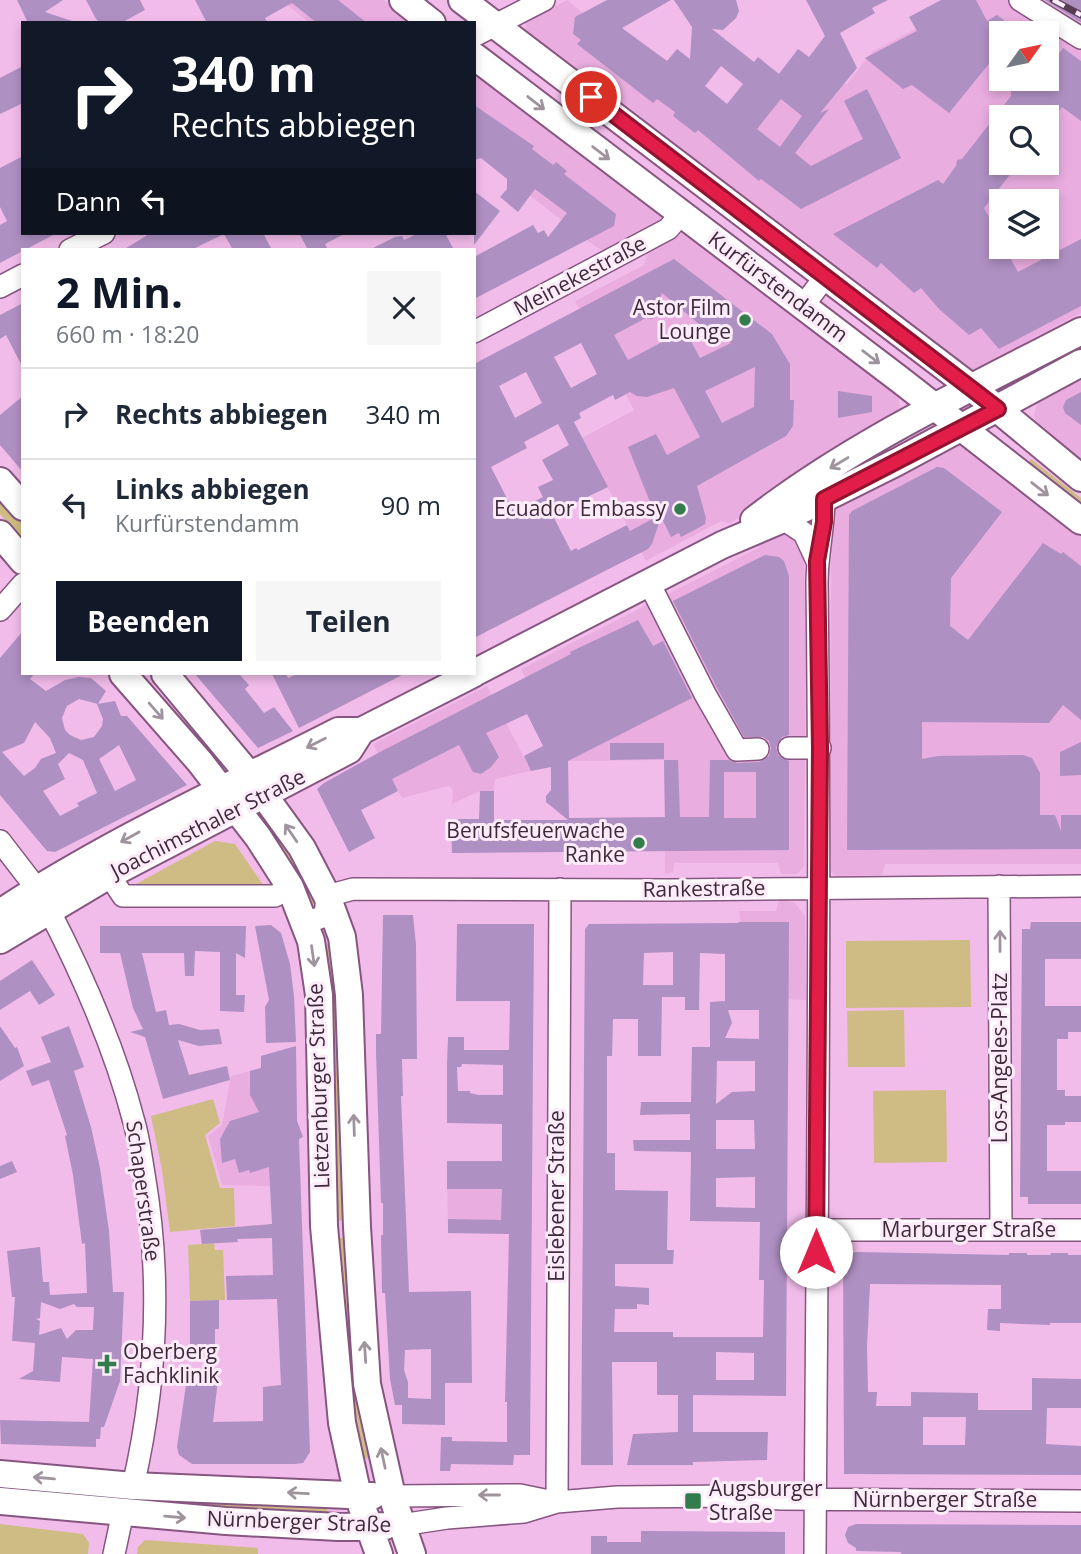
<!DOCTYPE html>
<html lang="de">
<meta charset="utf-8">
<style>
body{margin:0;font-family:"Open Sans",sans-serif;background:#f6f6f7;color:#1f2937;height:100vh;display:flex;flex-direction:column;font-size:26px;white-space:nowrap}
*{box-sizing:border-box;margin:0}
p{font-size:23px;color:#747a83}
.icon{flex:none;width:38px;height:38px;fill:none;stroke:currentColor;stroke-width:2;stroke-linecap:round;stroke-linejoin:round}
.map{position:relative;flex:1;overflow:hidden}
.sheet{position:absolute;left:21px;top:248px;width:455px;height:427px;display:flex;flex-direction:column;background:#fff;border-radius:0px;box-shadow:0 4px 10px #0003}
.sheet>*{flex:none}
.top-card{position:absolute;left:21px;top:21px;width:455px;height:214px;border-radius:0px;box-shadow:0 4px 10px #0003;background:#111827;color:#fff;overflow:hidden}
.needle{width:46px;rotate:57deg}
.buttons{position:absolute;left:989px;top:21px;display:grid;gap:14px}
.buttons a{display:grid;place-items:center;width:70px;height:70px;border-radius:0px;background:#fff;box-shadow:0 4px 10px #0003;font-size:35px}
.pin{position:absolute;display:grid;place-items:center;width:60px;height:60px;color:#fff;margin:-30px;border:4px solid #fff;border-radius:50%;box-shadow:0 2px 7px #0007}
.me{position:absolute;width:77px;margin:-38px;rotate:0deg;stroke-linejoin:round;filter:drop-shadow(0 0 5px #0008)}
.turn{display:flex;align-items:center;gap:24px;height:147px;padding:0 35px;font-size:32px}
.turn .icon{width:91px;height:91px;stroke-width:2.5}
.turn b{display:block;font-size:49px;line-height:60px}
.then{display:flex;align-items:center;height:66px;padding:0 35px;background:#0003;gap:14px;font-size:26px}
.round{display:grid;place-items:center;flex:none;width:74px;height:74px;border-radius:0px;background:#f6f6f7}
.head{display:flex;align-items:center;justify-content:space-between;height:119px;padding:0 35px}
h1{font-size:42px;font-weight:700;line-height:52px;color:#111827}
.action{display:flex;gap:14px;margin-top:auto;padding:14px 35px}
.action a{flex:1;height:80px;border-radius:0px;background:#111827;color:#fff;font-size:28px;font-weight:700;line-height:80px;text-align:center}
.action a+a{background:#f6f6f7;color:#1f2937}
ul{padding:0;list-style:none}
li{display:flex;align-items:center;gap:21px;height:91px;padding:0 35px;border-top:2px solid #e0e1e3}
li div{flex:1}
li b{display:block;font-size:26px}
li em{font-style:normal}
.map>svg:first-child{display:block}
.built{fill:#e9ade0;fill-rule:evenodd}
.green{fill:#cfbc84}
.building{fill:#af90c3;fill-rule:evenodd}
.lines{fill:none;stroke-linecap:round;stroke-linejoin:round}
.minor-casing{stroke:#875680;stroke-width:24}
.major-casing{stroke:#875680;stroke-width:30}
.minor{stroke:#fff;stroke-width:21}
.major{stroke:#fff;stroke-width:26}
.rail-casing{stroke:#583e54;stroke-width:7}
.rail{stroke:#fcebf9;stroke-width:4.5;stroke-dasharray:13;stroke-linecap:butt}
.oneway{stroke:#9f949e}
.route-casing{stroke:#92132f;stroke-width:18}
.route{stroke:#e11d48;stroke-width:12}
.poi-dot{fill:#327d4b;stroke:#fcebf9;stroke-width:2.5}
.labels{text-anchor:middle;stroke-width:6;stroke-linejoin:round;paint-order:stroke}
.street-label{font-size:21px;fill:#3f2a3c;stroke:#fcebf9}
.poi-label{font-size:21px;fill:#3f2a3c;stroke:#fcebf9;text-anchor:end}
</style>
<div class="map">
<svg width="1081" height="1554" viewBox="0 0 1081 1554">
<rect width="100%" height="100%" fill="#f2bcea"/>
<path class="built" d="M281 0H384L414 23H310Z
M567 0 732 134 798 49 846 85 872 52 970 0H1081V313L976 368 966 369 525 33 526 21ZM1001 33H1046V79H1001ZM1001 117H1046V163H1001ZM1001 201H1046V247H1001Z
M474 69 659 211 663 220 609 253 596 247 474 152Z
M684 232 889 387 898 396 900 409 898 413 729 524 721 521 646 561 582 438 634 410 575 301 644 265 648 252Z
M1081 377V462L1037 427 1034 415 1037 404 1041 399Z
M956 444 966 447 1081 536V864H885L882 875 836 876 830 870 831 518 833 508Z
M785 532 796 537 804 553 806 649 804 866 797 874H781L778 863H674L673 872 665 874 664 760 568 761 521 669 760 547 762 540Z
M487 686 531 771 495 779 494 791H480L452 804 453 790 449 786 402 798 373 744Z
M782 899 795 903 805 916 806 1000 752 998 739 911H776L779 901Z
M296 1055 297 1121 303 1137 296 1140 270 1186 222 1185 208 1136 222 1125 231 1076 261 1068V1056Z
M447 1175 532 1176V1234L448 1233Z"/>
<path class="green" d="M1031 459 1081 498V505L1027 464Z
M0 498 23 524V541L0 514Z
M266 823 296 865 328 930 318 933 262 825Z
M215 841 235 844 266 889 125 890Z
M970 940 971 1007 846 1008V941Z
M332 943 336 970 344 1220 338 1221 321 946Z
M904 1010 905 1067H848L847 1011Z
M946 1090 947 1162 874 1163 873 1091Z
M213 1099 220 1123 205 1135 220 1188H234L235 1226 170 1232 162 1170 151 1116Z
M338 1238H346L372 1458 362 1459 354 1418Z
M214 1243 215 1250H223L225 1300 190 1301 188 1245Z
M146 1499 326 1503 328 1514 249 1512 146 1502Z
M0 1524 83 1534 89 1543 88 1554H0Z
M145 1540 258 1548V1554H137L138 1547Z"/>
<path class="building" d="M17 0H63L45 12 72 21 71 23H28Z
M86 0H140L145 10 121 23H100L96 19Z
M195 0H338L367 23H317L292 3 265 18 268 23H207Z
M607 0H671L622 28 667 61 677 49 690 59 692 27 674 0H736L739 11 736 18 723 30 712 29 754 62 758 57 779 74 798 49 809 57 825 36 806 0H888L872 8 875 13 840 33 857 68 820 113 829 109 795 153 811 166 863 139 844 101 867 89 901 158 801 209 761 179 759 181 698 130 695 133 673 116 675 112 657 99 653 103 577 44 581 40 573 34 575 17ZM721 66 743 84 727 104 705 86ZM781 99 802 116 780 147 757 129Z
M941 0H976L987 21 997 15 1021 33H1001V49L949 113 912 85 903 89 865 58 917 31 909 17Z
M1045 0H1081V22H1080Z
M1063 48 1081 61V121L1062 107 1055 117H1001V163H1019L984 208 1001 240V247H1004L1018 272 1081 239V306L999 349 981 328 969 335 939 309 921 288 914 293 881 263 877 268 833 234 938 180 943 184 956 166 957 160 962 159 1011 96V90L1017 88 1025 79H1046V50L1056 57Z
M23 66V103L0 114V78Z
M474 105 534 146 532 149 553 165 556 162 567 171 564 174 616 214 614 226 474 299V257L533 225 538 233 544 230 548 237 567 213 535 189 518 212 500 197 507 189V179L481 158 474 160Z
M23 156V233H57L0 263V225L7 221 0 207V168Z
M474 191 500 211 474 245Z
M151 233H263L272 250H233L224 234 191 250H123Z
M299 233H346L325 244 328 250H308Z
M419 233H445L454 250H369L395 237 402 236 404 240Z
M674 259 772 334 790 364V400H794L793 426 786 436 697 486 706 518 705 524 702 526 681 537 679 533 671 537 661 517 652 544 648 549 474 638V364ZM662 293 705 329 708 327 731 343 700 358 685 330 628 360 614 335 646 318 653 319 652 307 658 304ZM581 343 597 374 571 388 554 357ZM755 367 754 407 722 423 705 391ZM526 372 542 403 515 418 499 386ZM674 388 700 437 667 455 656 434 628 447 656 517 630 531 627 525 578 550 576 548 571 551 552 514 608 487 574 422 581 418 579 413 613 395 615 400 630 392 637 396 647 397ZM558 424 569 445 542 460 553 480 538 487 543 497 514 512 491 467 527 448 524 442Z
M23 303V368L6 335 0 339V315Z
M838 391 872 396V412L838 418Z
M1081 392V425L1065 413 1063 407 1066 400Z
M23 396V472L0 445V415Z
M937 467 944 468 1002 512 951 578 950 626 968 640 1043 543 1061 554 1063 552 1081 566V720L1063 705 1049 723 922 722V759L938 756 1023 755 1032 758 1040 773V815H1055L1061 831V815H1081V849L847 850 849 515 852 511Z
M765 555 779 557 784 561 789 576V735L782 737 776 747 778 755 789 761V850L452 853 451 822H458V819H479L480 791H494V820H568L546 802V796L551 790V767L531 771 524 756 543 746 527 714 486 733 499 757 491 767 481 774 473 772 459 745 392 779 398 791 361 810 375 838 349 852 317 789 324 783 378 753 571 654 570 652 638 620 653 646 663 641 692 698 568 761 569 818 665 817 664 760H678L680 817H709L710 760H729L738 763 759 762 769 756 771 748 769 741 763 737H744L717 688 673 601ZM724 772H756V818H724Z
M23 631V674H34L30 679 46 691 65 680 79 677 91 678 106 691 98 704 79 699 67 706 62 718 65 730 70 735 81 740 94 737 102 726 103 719 97 704 115 701 121 716H127L187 785 55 852 47 851 0 795V658ZM35 722 50 738 56 753 41 759 35 768 24 776 2 752 24 743ZM119 745 136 780 115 791 99 759ZM69 753 83 760 97 793 77 803 79 806 60 816 43 791 65 779 58 764Z
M195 674H239L249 685 245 689 264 713 274 707 293 731 258 748Z
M272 674H286L288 678 297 674H404L299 728Z
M1081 742V775L1060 776V752Z
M610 743H664V759L610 760Z
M383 915H413L416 945 417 1059H402L403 1096H401L409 1292 471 1291 472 1383H445V1425L402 1424V1405H395L390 1379 385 1293H382L381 1235H383V1203H381L376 1052V1034H381ZM431 1349V1399L408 1398V1382L404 1370 405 1350Z
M738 922H789L786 1396 693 1395V1432H768L767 1460 693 1462V1465H627L633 1434 678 1432V1395H657V1362H612L613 1465H581L585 929 589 924 739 923ZM673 952V985H643L644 953ZM700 953 725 954V1001L710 1002V1047H692L691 1102H641L640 1115 690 1114V1140H633L634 1151 691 1152 690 1221 760 1222 759 1280H764L763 1337H673V1332H614L615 1309H637V1304L649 1305V1288L615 1286V1264H673L674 1250H667L668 1191 615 1190V1153H607V1056H612L613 1019H638V1056H661L662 997H685V1010H699ZM728 1010H759V1039L725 1038 732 1023ZM717 1061H755V1091L732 1092 716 1104ZM716 1120H754L755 1149H716ZM755 1177V1208L716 1207V1178ZM716 1352 754 1353V1380H716Z
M1031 922H1081V959H1045V1006H1081V1032H1068V1039H1057V1090H1065V1096H1081V1122H1065V1125H1047V1171H1081V1204H1028V1197H1020L1022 929H1030Z
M457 924H534L530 1455H514L513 1465 451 1464 450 1471H440L441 1437H452V1441L507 1442V1402H505L509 1234 448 1233V1219L501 1220 502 1189H447V1161H502V1124L447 1123V1063L448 1037H464V1050H509L510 1001H456ZM462 1064 503 1065V1095H479L470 1093V1091H458L457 1067H461Z
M271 925 281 933 290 964 294 996 296 1042 266 1043 265 1007 269 1000 255 926Z
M100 926H246L245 958 236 953V995H245L244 1012 220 1011V952L195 951 194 976H185L184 953H142L156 1012 166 1010 169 1025 179 1024 200 1030 219 1029 222 1044 199 1046 178 1040 189 1075 227 1066 230 1080 163 1099 145 1037 130 1032 143 1029 133 1008 120 953H100Z
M32 960 55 995 39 1005 30 991 0 1010V981Z
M0 1026 15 1048 17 1047 24 1066 0 1081Z
M69 1026 84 1067 74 1071 91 1127 100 1168 109 1231 113 1292H124L120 1381 104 1427H101L100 1439H96V1447L1 1444 0 1420 89 1422 93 1359 62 1357 60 1382 19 1379 33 1371 35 1343 12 1341 15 1297H12L7 1251 40 1247 43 1282H49L50 1295 87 1293 85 1243 82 1244 73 1175 65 1136 67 1135 49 1080 32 1086 26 1071 51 1062 41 1037ZM41 1302 60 1309 74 1304 77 1307H94L93 1330H76L67 1339 61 1328 39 1335 40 1321 36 1319 40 1318Z
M296 1046 297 1121 303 1137 299 1139 310 1452 303 1463 295 1464H192L179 1455 177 1447 188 1371 219 1372 213 1422 263 1421V1387L281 1385 277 1299 227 1300 226 1276 273 1275 272 1238 237 1239 238 1242 202 1244 200 1230 272 1224 269 1167 250 1173 249 1170 239 1173 235 1159 222 1163 220 1139 230 1121 259 1112 250 1095V1071L261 1068V1056Z
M12 1161 17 1172 0 1179V1166Z
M859 1252 1009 1255V1253H1027V1255H1050L1051 1253H1068V1255H1081V1323H1050V1325L1000 1323V1331L987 1330 988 1309H1001V1285L870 1284 867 1347 868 1392H877L876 1406H911V1392L978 1393V1410H1032V1378L1081 1379V1408H1047L1046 1444 1081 1446V1475L844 1474 843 1253ZM923 1417H966L965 1445H923Z
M219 1300V1329H215V1346H190V1301Z
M856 1524 1081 1525V1554H902L900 1552 856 1551V1548L848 1543 845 1535 848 1527Z
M641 1531 785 1532V1554H591V1536H607V1542H641Z"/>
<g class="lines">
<defs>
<path id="minor" d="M1020 0 1081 38
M474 36 544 0
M70 250 104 233
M0 287 23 275
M803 306 825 277
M474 332 668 229 681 214
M783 519 804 533 817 561
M649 583 705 694 737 750 758 749
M0 610 23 584
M789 748H820
M0 841 37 889
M109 875 123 896H275L290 887
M999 886 1001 1230
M49 910C84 978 115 1048 134 1122 139 1139 141 1157 144 1174 162 1279 157 1382 133 1486
M305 923 325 916 327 896 353 889 671 890 1081 886
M816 1230H1081
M392 1496 520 1495 554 1502
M557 1502 560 889
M401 1525 447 1518 524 1512 557 1502 617 1497 739 1496 781 1499 1081 1501
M114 1554 123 1512
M815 1554C817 1230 821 906 817 583 817 554 824 527 824 499"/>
<path id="major" d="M403 0 432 23
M462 0 972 388 1081 478
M474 56 899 379 1081 521
M0 481 23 507
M754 520C853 443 970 389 1081 331
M0 534 23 561
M474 673 722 545 783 519 897 462 1081 363
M123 674 200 762 258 837 290 887 311 941 319 995 324 1226 342 1423 358 1496 379 1554
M165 674 250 776 302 848 327 896 342 937 349 995 357 1227 367 1384 392 1496 412 1554
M0 913C107 843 224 789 338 731H361L473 674
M0 940 109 875 349 750 361 731
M0 1474 133 1486 372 1496
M0 1501 226 1521 338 1527 385 1526"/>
</defs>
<use href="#minor" class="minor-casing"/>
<use href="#major" class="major-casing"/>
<use href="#minor" class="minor"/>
<use href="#major" class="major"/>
<defs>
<path id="rail" d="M1053 0 1081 15"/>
</defs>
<use href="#rail" class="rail-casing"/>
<use href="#rail" class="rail"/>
</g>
<defs><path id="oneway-shaft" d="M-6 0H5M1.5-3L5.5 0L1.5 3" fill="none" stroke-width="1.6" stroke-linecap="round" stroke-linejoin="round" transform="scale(1.75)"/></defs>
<g class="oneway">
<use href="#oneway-shaft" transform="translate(536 103) rotate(38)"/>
<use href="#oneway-shaft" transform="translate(601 153) rotate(37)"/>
<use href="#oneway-shaft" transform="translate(871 357) rotate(37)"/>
<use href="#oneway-shaft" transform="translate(839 463) rotate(149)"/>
<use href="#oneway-shaft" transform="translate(1040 489) rotate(38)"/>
<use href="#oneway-shaft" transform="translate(156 711) rotate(49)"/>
<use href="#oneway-shaft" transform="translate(316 743) rotate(153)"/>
<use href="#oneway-shaft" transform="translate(291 833) rotate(-124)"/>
<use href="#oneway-shaft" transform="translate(130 837) rotate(151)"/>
<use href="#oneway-shaft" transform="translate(1000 941) rotate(-90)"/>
<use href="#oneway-shaft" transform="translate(313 956) rotate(82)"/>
<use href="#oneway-shaft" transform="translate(354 1125) rotate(-92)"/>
<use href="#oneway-shaft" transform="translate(365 1352) rotate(-94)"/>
<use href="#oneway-shaft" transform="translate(383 1458) rotate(-102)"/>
<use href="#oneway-shaft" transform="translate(44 1478) rotate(-175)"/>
<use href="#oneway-shaft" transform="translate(298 1493) rotate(-177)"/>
<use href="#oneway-shaft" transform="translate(489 1495) rotate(-180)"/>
<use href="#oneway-shaft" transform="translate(175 1517) rotate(5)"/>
</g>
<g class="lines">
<defs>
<path id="route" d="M591 97 998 409 824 499V522L817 561 820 748 816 1252"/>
</defs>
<use href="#route" class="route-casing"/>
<use href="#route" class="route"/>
</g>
<g class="poi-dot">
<circle cx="745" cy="320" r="7"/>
<circle cx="680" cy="509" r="7"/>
<circle cx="639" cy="843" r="7"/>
<path d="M103.5 1353.5h7v7h7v7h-7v7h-7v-7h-7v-7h7z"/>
<rect x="684" y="1492" width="18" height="18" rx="3.5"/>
</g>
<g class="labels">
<g class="street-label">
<text transform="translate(580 276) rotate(-28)" y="7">Meinekestraße</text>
<text transform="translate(778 287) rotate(37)" y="7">Kurfürstendamm</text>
<text transform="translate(208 824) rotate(-27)" y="7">Joachimsthaler Straße</text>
<text transform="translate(704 889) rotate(-1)" y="7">Rankestraße</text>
<text transform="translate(1000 1058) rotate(-90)" y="7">Los-Angeles-Platz</text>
<text transform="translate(319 1086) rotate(-92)" y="7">Lietzenburger Straße</text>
<text transform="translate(143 1191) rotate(82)" y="7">Schaperstraße</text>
<text transform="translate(557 1196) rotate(-90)" y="7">Eislebener Straße</text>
<text x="969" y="1237">Marburger Straße</text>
<text x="945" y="1507">Nürnberger Straße</text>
<text transform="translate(299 1522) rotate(2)" y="7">Nürnberger Straße</text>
</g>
<g class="poi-label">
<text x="731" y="315">Astor Film<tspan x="731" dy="24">Lounge</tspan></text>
<text x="666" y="516">Ecuador Embassy</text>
<text x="625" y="838">Berufsfeuerwache<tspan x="625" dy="24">Ranke</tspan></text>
<text x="123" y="1359" text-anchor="start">Oberberg<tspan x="123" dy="24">Fachklinik</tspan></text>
<text x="709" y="1496" text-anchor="start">Augsburger<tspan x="709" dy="24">Straße</tspan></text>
</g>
</g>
</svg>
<div class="buttons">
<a><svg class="needle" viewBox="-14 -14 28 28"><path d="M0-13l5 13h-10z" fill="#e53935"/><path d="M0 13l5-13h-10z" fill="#747a83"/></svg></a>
<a><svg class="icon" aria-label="search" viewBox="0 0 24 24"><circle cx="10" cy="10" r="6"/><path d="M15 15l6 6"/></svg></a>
<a><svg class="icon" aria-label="layers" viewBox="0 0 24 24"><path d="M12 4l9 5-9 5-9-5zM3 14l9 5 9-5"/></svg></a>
</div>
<div class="pin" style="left:591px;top:97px;background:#d93025"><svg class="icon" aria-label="arrive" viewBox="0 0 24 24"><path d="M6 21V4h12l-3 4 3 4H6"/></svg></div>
<svg class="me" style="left:816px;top:1252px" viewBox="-20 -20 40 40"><circle r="19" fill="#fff"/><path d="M0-13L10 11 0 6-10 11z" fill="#e11d48"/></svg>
<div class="top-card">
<div class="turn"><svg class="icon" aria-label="right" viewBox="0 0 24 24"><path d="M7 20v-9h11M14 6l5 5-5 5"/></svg><div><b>340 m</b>Rechts abbiegen</div></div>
<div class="then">Dann<svg class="icon" aria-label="left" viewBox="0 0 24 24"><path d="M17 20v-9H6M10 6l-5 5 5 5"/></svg></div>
</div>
<section class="sheet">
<div class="head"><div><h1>2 Min.</h1><p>660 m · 18:20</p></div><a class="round"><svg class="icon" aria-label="close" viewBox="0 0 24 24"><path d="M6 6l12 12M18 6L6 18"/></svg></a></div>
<ul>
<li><svg class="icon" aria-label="right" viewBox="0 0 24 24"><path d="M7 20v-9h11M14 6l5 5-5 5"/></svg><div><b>Rechts abbiegen</b></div><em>340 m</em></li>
<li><svg class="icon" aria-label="left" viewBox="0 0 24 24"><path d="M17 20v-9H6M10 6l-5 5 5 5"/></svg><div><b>Links abbiegen</b><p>Kurfürstendamm</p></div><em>90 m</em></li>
</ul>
<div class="action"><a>Beenden</a><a>Teilen</a></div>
</section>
</div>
